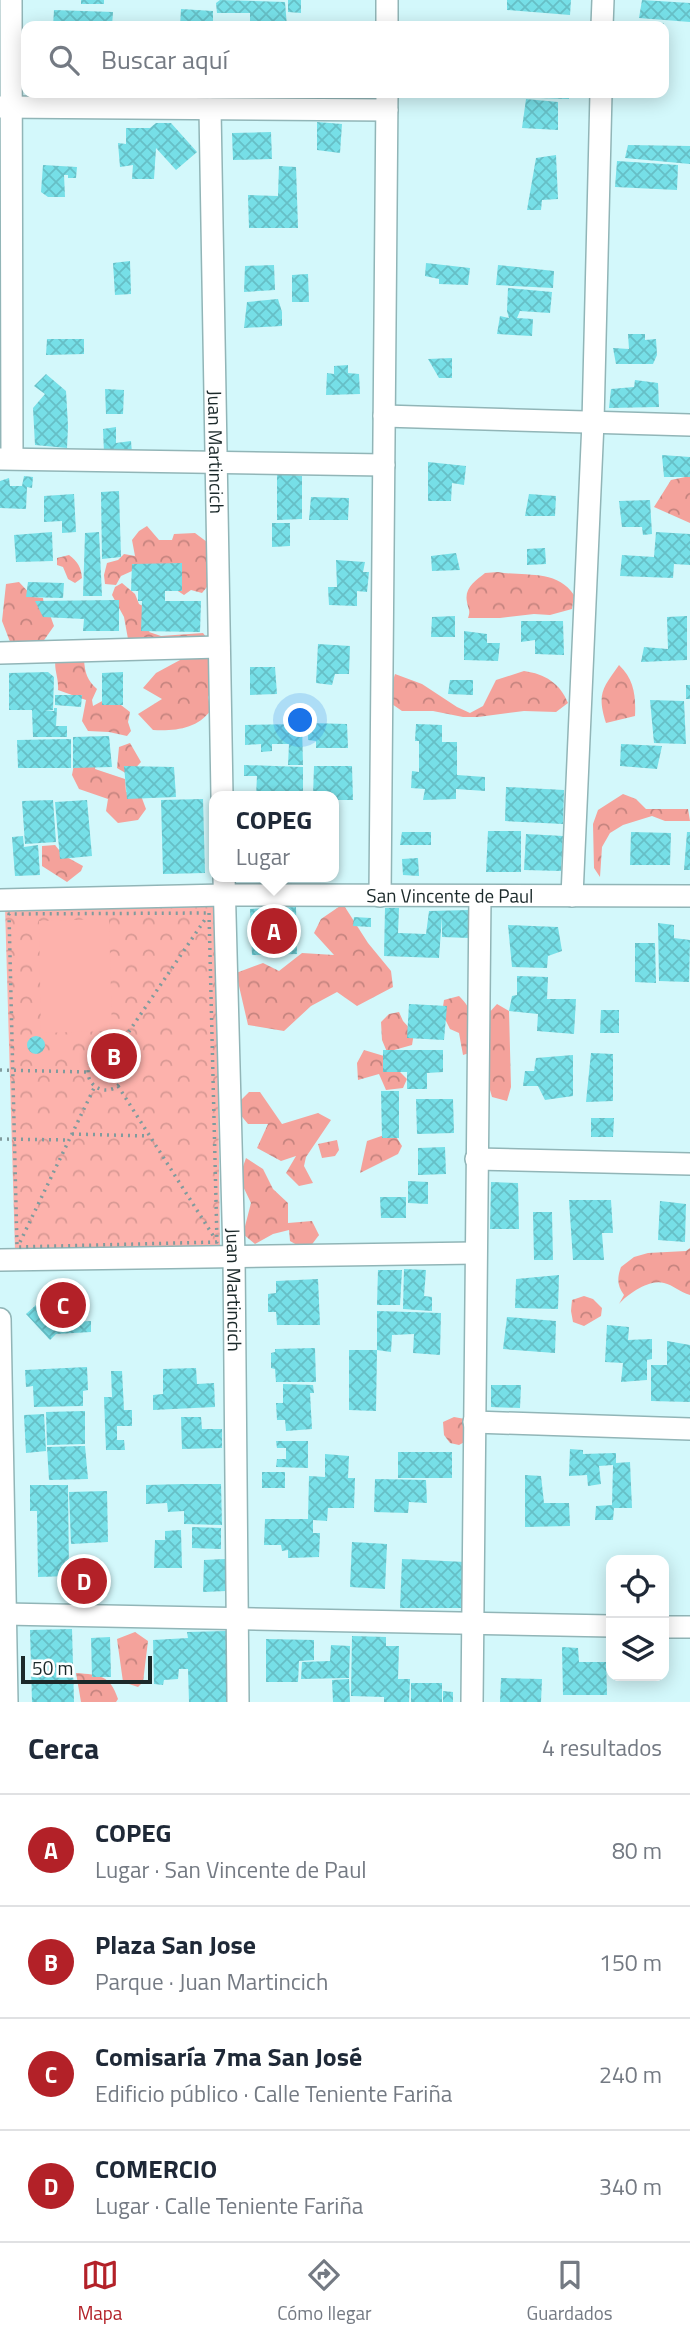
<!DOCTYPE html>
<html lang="es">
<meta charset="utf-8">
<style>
body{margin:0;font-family:"Titillium Web",sans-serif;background:#f2f2f3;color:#1f2937}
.controls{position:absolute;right:21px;bottom:21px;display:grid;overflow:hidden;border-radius:14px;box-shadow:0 4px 18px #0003}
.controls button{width:63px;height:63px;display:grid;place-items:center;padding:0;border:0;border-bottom:2px solid #e0e1e3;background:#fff;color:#1f2937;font:35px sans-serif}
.scale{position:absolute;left:21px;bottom:18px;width:131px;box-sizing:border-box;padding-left:7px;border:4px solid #1b292a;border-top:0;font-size:19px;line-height:24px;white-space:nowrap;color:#1b292a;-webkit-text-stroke:5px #fff;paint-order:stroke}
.you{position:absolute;left:301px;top:721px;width:24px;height:24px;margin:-18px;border:5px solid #fff;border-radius:50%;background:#1a73e8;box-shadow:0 0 0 10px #1a73e833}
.badge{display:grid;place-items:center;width:46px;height:46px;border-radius:50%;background:#b32128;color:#fff;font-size:23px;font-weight:700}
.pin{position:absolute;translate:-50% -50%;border:4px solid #fff;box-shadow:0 2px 7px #0006}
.popup{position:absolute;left:209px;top:791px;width:130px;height:91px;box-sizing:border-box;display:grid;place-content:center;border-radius:14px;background:#fff;filter:drop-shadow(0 2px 5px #0005);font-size:23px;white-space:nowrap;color:#747a83}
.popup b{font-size:26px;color:#1f2937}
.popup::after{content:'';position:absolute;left:50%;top:100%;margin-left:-14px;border:14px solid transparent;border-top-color:#fff}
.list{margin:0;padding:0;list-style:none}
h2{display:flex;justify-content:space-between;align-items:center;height:91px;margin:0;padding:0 28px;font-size:30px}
h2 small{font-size:23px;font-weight:400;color:#747a83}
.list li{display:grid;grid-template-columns:46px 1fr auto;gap:21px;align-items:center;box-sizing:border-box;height:112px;padding:0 28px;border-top:2px solid #e0e1e3}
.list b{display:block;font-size:26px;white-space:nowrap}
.list p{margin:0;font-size:23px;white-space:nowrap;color:#747a83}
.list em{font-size:23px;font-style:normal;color:#747a83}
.icon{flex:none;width:38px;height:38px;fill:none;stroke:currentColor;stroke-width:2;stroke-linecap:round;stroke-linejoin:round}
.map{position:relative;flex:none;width:690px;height:1702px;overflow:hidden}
.search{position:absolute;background:#fff;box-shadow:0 4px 18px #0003;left:21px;right:21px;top:21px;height:77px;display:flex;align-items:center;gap:18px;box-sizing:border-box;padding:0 24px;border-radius:14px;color:#747a83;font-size:26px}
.sheet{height:539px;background:#fff}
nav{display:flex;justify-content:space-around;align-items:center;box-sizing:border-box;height:98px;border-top:2px solid #e0e1e3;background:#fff;font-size:19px;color:#747a83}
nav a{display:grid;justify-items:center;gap:4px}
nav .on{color:#b32128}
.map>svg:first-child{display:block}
</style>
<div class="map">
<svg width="690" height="1702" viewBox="0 0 690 1702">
<defs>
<pattern id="forest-crowns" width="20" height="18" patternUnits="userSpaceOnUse" patternTransform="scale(1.75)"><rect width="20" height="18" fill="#f4a29b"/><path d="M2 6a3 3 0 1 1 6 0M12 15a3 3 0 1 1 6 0" fill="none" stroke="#c5847f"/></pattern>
<pattern id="park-crowns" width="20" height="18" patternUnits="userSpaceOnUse" patternTransform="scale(1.75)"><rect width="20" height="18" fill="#fdb2ac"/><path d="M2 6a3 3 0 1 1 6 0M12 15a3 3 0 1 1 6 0" fill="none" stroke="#d89994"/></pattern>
<pattern id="building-cross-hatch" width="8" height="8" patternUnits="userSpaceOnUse" patternTransform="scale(1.75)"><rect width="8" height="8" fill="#76dfe7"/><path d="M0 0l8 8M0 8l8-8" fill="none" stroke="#66bfc6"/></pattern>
</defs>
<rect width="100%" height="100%" fill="#d3f8fb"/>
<path fill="url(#forest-crowns)" d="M690,476V523L654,507L671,480Z
M147,526L159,540H172L174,534L195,533L211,545V582L202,593L191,590L184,595L141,567L121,576L116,585L105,584L104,575L107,563L118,560L124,554L135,556L132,540L139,531Z
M69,555C78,562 81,567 82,578L75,583L68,579L63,567L57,565V558Z
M498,572C524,577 557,569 574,595L572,609L550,615L534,614L500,618H468C471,610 468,609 467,602C464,588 475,581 485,573Z
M19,582L33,597L43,598L44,606L41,613L50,615L54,626L42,643L12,647L2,621L6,584Z
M122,583L135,594L139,604L153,611L152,628L149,632L161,636L203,633L210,642L128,639L124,617L112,595L115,587Z
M193,653L213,659L216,682L208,697L211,710C197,729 176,731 153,730L138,714L162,699L143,688L156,673Z
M56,656L84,660C85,673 87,680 97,689L92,700L93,706L106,699L117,702L130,712L128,722L131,731L127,736L109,732L88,731L82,721L86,700L58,690C59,677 53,669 56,656Z
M619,665C634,679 636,696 635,716L606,723C597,694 602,689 619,665Z
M524,671C545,674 560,683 568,703L556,712L524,711L478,717H463L433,711H402L392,704L390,690L395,674L422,684L457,707L470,713L483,706L496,680Z
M130,743L141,762L129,775L117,768L119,747Z
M76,754L97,758L95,769L125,779L126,792L140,793L146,809L138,820L118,823L106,811L108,799L79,789L72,775Z
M623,794L636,799L646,809H688L690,821H665L652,816L623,825L610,833L602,847L600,877L594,868L593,824L598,810Z
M55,845L63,855L83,866L81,871L67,882L42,866V846Z
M343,904L368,943L391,971L393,987L357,1006L337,992L311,1006L284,1031L248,1025L236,973L263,963L279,971L302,953L334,955L314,933L321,919Z
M459,996C474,1010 477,1030 482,1049L463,1055L459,1033L450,1029L442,1013L444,1000Z
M497,1004L509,1011L511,1087L507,1101L492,1097L488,1083L490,1054L486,1020L487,1015Z
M399,1012L403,1021L414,1033L412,1045L387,1052L382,1040L381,1022L389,1014Z
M364,1050L384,1056L407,1079L403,1088L386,1090L379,1074L358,1080L357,1063Z
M249,1092H260L282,1124L318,1113L331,1120L306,1157L304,1166L313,1183L299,1186L286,1173L296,1156L281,1161L257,1148L268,1124H248L234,1107Z
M393,1132L402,1146L398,1154L360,1173L367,1141Z
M337,1140L339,1150L335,1156L322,1158L318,1144Z
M246,1158L263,1169L273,1189L288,1203V1223L312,1221L319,1235L307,1251L290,1241L289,1230L273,1234L255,1244L243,1234L251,1203L239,1178Z
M690,1248V1295C680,1292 673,1285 664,1283C649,1279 628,1294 619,1304L624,1295C617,1286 617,1278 621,1267L634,1257L648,1253L686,1251Z
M584,1296L593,1299L602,1308L601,1316L584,1326L573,1322L571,1311L572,1300Z
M454,1417L465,1419L470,1439L459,1445L450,1443L444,1435L443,1422Z
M135,1632L148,1641L143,1682L138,1687L123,1682L117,1639Z
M76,1673C100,1675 110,1675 118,1699L116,1702H81Z"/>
<path fill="url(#park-crowns)" d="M216,906L220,1247L15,1250L5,907Z"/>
<path fill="#fdb2ac" d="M109,919L112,1031L41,1033L39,921Z"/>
<path fill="url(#building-cross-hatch)" d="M81,0H104V4H81Z
M220,0L285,2L287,26H250V13H217L216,3Z
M288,0H301V13L288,12Z
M507,0H571L570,15L507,10Z
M642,0L690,3V22L639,18Z
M181,9L213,11V26H180Z
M54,10L113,12L112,26H53Z
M635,22L664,23V26H635Z
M540,93H569V99L540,98Z
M526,99L558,102V130L522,128Z
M317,122L342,124L340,153L317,150Z
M156,123H171L197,152L176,170L156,148L154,179H132L133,165L120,167L118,143L126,144V128H150Z
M271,132L272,159L233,160L232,133Z
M628,145L690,146V164L625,158Z
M556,155L558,199L542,200L541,210H527L536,158Z
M617,161L678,165L677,190L615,187Z
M43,165L77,167L76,178H68V175H64L65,197H48L41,192Z
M279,166L296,167L298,228H249L248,195L278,196Z
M130,261L131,294L115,295L113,263Z
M426,263L470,268L468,285L439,284V279L425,276Z
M274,265L275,290L244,292L245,266Z
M498,265L554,271L553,288L496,285Z
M308,274L309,302H292V275Z
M508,288L552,292L550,313L520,311L517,318L533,319L532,336L497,334L500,316L509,318L507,311Z
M278,299L282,312V326L244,328L247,302Z
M628,334H645V340L656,339L657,355L653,364H616L613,348L629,349Z
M47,339H84V354L46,355Z
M452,358V378H439L428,359Z
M348,365V373L359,374L360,394L326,395L327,373L334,374V366Z
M46,374L66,391L68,426L67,448L35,445L33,408L45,394L34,386Z
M635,380L658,383L659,407L609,408L611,389L634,387Z
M105,389L124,390L123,414H106Z
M116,427V443L131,441L132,453H104L103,429Z
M662,455L690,457V477H664Z
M428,462L466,466L464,485L452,483L451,501H428Z
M277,473L302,476V519L277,520Z
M24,476L33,477L32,488L27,487L26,509L0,508V481L9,478L10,486H22Z
M119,491L121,557L102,559L101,492Z
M74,494L76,532L62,533V521L44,522V496Z
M529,494L556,496L555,516H525Z
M311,497L349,498L348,520H309Z
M650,500L652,534L643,535L642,527H622L619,501Z
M272,523H290V546L272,547Z
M52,532L53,561L16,562L14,535Z
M99,532L102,596H83L85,533Z
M656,532L690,534V565L674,564L673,578L620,576L622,555L654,557Z
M545,548L546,564L527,565V549Z
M456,553L460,570L432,571L431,556Z
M336,560L365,562L363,572H369L367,592L357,591V606L329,605L328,587H337Z
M182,563V591H165V601H201L200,632L141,631L142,601H138V591H131L132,564Z
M28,582L64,583L63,598L26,597Z
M119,600V631H83L84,619L43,617L35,601Z
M455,616V637H431L432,617Z
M687,616V660L641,662L644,647L668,649L667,617Z
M521,621H563L564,655L535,654V640L521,642Z
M464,631L487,634V643H500L498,661L464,660Z
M318,644L350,646L349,674H335L332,685L316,683Z
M250,667H275L277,694L250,695Z
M48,672L54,677L53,710L44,711H54V708H57L56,726H67V737H33L32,710H9V673Z
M123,672V705H102V673Z
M450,680H473V695L448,694Z
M686,685H690V699H686Z
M55,695H82L81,707L55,705Z
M650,700L684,701L686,744L654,743Z
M308,723L347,724L348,748H316V741L308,740Z
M302,724L303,765H288L289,744H272V751L261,752V744L245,745V725Z
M416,724L442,725V742H457V775L485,777V791L456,789V799L423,800L425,789L411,788L412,771L419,772V741H415Z
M109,736L112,767L73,768V737Z
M71,739V768H18L17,740Z
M621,744L662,746L657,769L620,766Z
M244,765L303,767V796H256L257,776H244Z
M124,766L174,767L176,797L127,799Z
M314,766H352L353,800H334V796H313Z
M506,787L564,790L563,824L505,821Z
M203,799L205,873L163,874L161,800Z
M53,800L56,842L25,844L22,801Z
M87,800L92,856L60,859L55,802Z
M488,831H521V872H486Z
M402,832H431V845H400Z
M631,832L671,833L670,865H630Z
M687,832H690V870H684Z
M526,834L563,836L561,871L524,870Z
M23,836L24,847L38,845L40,875L15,876L12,837Z
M418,858L419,876L403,875L402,859Z
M296,907L297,954L252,955L250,909Z
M385,908H399L398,933L426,934L429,911L470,910L469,938L442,937V916L439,958L384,956Z
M354,917L371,918V927L353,926Z
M658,923L674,925V938L690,940L689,982L659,981Z
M508,925L558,927L562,951L548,956L547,968L512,967Z
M635,943H655L656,983L635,982Z
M517,976L548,977L547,999H576L574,1034L537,1031L538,1014L509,1011L512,996L517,995Z
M409,1004L447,1006L444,1040L407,1038Z
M601,1010H619V1033H600Z
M27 1045a9 9 0 1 1 18 0a9 9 0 1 1-18 0Z
M383,1050H443V1072L427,1073V1089H407V1072H383Z
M591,1053L613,1054V1101L586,1102Z
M573,1055V1096L545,1100L538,1086H523L525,1071H534L536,1058Z
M381,1091H399V1138H382Z
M416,1099H453L454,1133L417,1134Z
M591,1118H614L613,1137H591Z
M445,1147L446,1174L418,1175V1148Z
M408,1181L428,1182V1204L408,1203Z
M491,1182L518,1183L519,1229H490Z
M380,1197H406V1218H381Z
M569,1200H611L613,1233H602L604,1260H573Z
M660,1201L686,1204L685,1242L658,1240Z
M533,1212H552L553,1260H534Z
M404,1269L426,1270L424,1296L432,1297V1311L403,1309Z
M378,1270H402L400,1305H377Z
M559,1275L558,1309L515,1308L516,1279Z
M318,1279L320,1325H277L276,1312H268V1294L276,1293V1281Z
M56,1287L79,1314L69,1322L91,1321V1332L56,1334L50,1340L26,1314Z
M377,1311L441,1313L440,1355L413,1353L414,1334L392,1335L391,1352L377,1350Z
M507,1317L556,1321L555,1353L503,1349Z
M607,1325L629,1327L628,1340L652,1339V1359L647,1360V1380L621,1382L623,1363L605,1362Z
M667,1341L690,1345V1402L651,1401V1365H667Z
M315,1348L316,1382H276L275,1369L271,1368V1353L275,1352V1349Z
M349,1350H377L376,1411L349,1410Z
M87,1367L88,1390L83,1391V1406L34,1407L33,1386L26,1387L25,1370Z
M196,1368L197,1384L214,1383L215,1407L153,1410V1395L163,1394V1369Z
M111,1371H122L124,1410H132V1426H117V1440H124L125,1450H106L104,1397H112Z
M283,1384L313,1385L314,1393H310L312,1429L286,1431L285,1420H277L276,1403H283Z
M491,1385H521L520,1408L491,1407Z
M85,1411V1444L47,1445L46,1412Z
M44,1414L46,1451L26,1453L24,1415Z
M181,1417H201L202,1429H222V1448L182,1449Z
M276,1441H308V1468L276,1467L277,1459H286V1448H277Z
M85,1446L88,1479L49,1480L47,1447Z
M570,1449L583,1450V1454L616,1453V1463L630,1462L632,1508H614L613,1520H595L596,1506L612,1505L613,1465L599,1466L601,1484L588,1486L587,1475L569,1476Z
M398,1452H452V1478H398Z
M325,1454L349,1456L348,1478H355L354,1508H328L327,1521L313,1520V1533H320L319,1557L288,1558V1550L282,1551L281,1545H264L265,1519H308L309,1476L325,1477Z
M262,1472H285V1488H262Z
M525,1475L541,1476L544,1503H569L570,1526L525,1527Z
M375,1479L426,1480L427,1503L409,1502L408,1513L374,1512Z
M184,1484H221L222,1525L184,1524V1511L168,1512L167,1503L146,1504V1485Z
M30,1485H68L69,1576L38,1577L37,1511H30Z
M107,1491L108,1542L71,1544L69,1492Z
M192,1527L221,1528V1549L192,1548Z
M181,1530L182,1568H154L155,1540H165V1531Z
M352,1542L387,1544L385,1589L350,1587Z
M225,1559L226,1591L203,1592L204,1560Z
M402,1559L466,1562L464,1608H400Z
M96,1566L97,1594L71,1595V1567Z
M72,1629L74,1702H32L30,1630Z
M226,1631L228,1702H189L188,1669H179L178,1679L164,1680L163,1685L154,1684L153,1640L188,1638L187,1632Z
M352,1636L386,1637V1646H399L398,1679H410L409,1702H384V1697L351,1696Z
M110,1637L111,1677H92L91,1638Z
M266,1639L314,1640V1660L299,1661L298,1682H266Z
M331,1645L350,1646L349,1678L301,1679L302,1662L330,1661Z
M562,1647L578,1648L579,1662H606L607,1695H563Z
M501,1678L542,1679L541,1702H500Z
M349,1679L350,1702H333L332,1680Z
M411,1683H442V1702H411Z
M443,1691L453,1692V1702H443Z"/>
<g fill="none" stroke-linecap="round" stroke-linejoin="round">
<defs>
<g id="street">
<path d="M11,0L12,458"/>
<path d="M387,26V0"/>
<path d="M602,26L603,0"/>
<path d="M0,107L387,110"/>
<path id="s1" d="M210,109L222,796"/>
<path d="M384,416L690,425"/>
<path d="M0,459L384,465"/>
<path d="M0,653L219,647"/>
<path id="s2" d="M224,877L234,1256L238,1702"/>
<path d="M380,896L387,93"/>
<path d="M572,896L593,422L601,93"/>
<path id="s3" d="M0,900L224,895L690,896"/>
<path d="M476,1159L690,1164"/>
<path d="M0,1260L475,1253"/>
<path d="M0,1319L7,1702"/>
<path d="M474,1422L690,1429"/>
<path d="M5,1614L611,1626"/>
<path d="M664,1627H690"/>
<path d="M472,1702L480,896"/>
</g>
</defs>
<use href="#street" stroke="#91b5b7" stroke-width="24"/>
<path stroke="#809b9d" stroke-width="3.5" stroke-dasharray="2 5" stroke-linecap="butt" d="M209,913L217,1242L17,1247L9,914Z
M88 1072a18 18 0 1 1 36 0a18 18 0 1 1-36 0Z
M113,1055L206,918
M0,1070L88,1072
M118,1086L214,1237
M72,1134L149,1136
M0,1139L69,1140
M20,1242L95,1086"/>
<use href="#street" stroke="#fff" stroke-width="21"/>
</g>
<g text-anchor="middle" stroke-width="5" stroke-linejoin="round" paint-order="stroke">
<g font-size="19" fill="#1b292a" stroke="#fff">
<text dy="7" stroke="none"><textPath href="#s1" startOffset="343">Juan Martincich</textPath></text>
<text dy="7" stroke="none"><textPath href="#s3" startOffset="450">San Vincente de Paul</textPath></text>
<text dy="7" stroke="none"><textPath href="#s2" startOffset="413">Juan Martincich</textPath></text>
</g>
</g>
</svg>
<div class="controls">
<button><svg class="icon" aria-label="locate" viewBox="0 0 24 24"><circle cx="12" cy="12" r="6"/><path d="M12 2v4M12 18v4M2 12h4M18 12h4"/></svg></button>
<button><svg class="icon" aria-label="layers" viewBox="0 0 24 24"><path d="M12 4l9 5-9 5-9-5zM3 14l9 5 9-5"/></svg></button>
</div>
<div class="scale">50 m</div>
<div class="you"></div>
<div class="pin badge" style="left:274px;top:931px">A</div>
<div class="popup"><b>COPEG</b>Lugar</div>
<div class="pin badge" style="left:114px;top:1056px">B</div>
<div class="pin badge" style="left:63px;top:1305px">C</div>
<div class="pin badge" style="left:84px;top:1581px">D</div>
<div class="search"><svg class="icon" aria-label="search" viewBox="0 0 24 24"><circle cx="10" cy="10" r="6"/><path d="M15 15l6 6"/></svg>Buscar aquí</div>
</div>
<section class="sheet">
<h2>Cerca<small>4 resultados</small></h2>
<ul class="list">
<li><span class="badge">A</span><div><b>COPEG</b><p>Lugar · San Vincente de Paul</p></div><em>80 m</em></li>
<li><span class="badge">B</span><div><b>Plaza San Jose</b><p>Parque · Juan Martincich</p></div><em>150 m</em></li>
<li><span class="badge">C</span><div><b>Comisaría 7ma San José</b><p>Edificio público · Calle Teniente Fariña</p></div><em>240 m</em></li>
<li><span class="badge">D</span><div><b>COMERCIO</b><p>Lugar · Calle Teniente Fariña</p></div><em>340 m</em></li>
</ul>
</section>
<nav>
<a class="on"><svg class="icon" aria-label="map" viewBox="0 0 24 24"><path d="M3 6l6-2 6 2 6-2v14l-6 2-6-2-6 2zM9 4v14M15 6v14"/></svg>Mapa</a>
<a><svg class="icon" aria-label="directions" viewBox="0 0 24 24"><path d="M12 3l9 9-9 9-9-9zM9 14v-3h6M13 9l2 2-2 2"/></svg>Cómo llegar</a>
<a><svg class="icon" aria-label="saved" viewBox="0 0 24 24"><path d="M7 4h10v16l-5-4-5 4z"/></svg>Guardados</a>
</nav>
